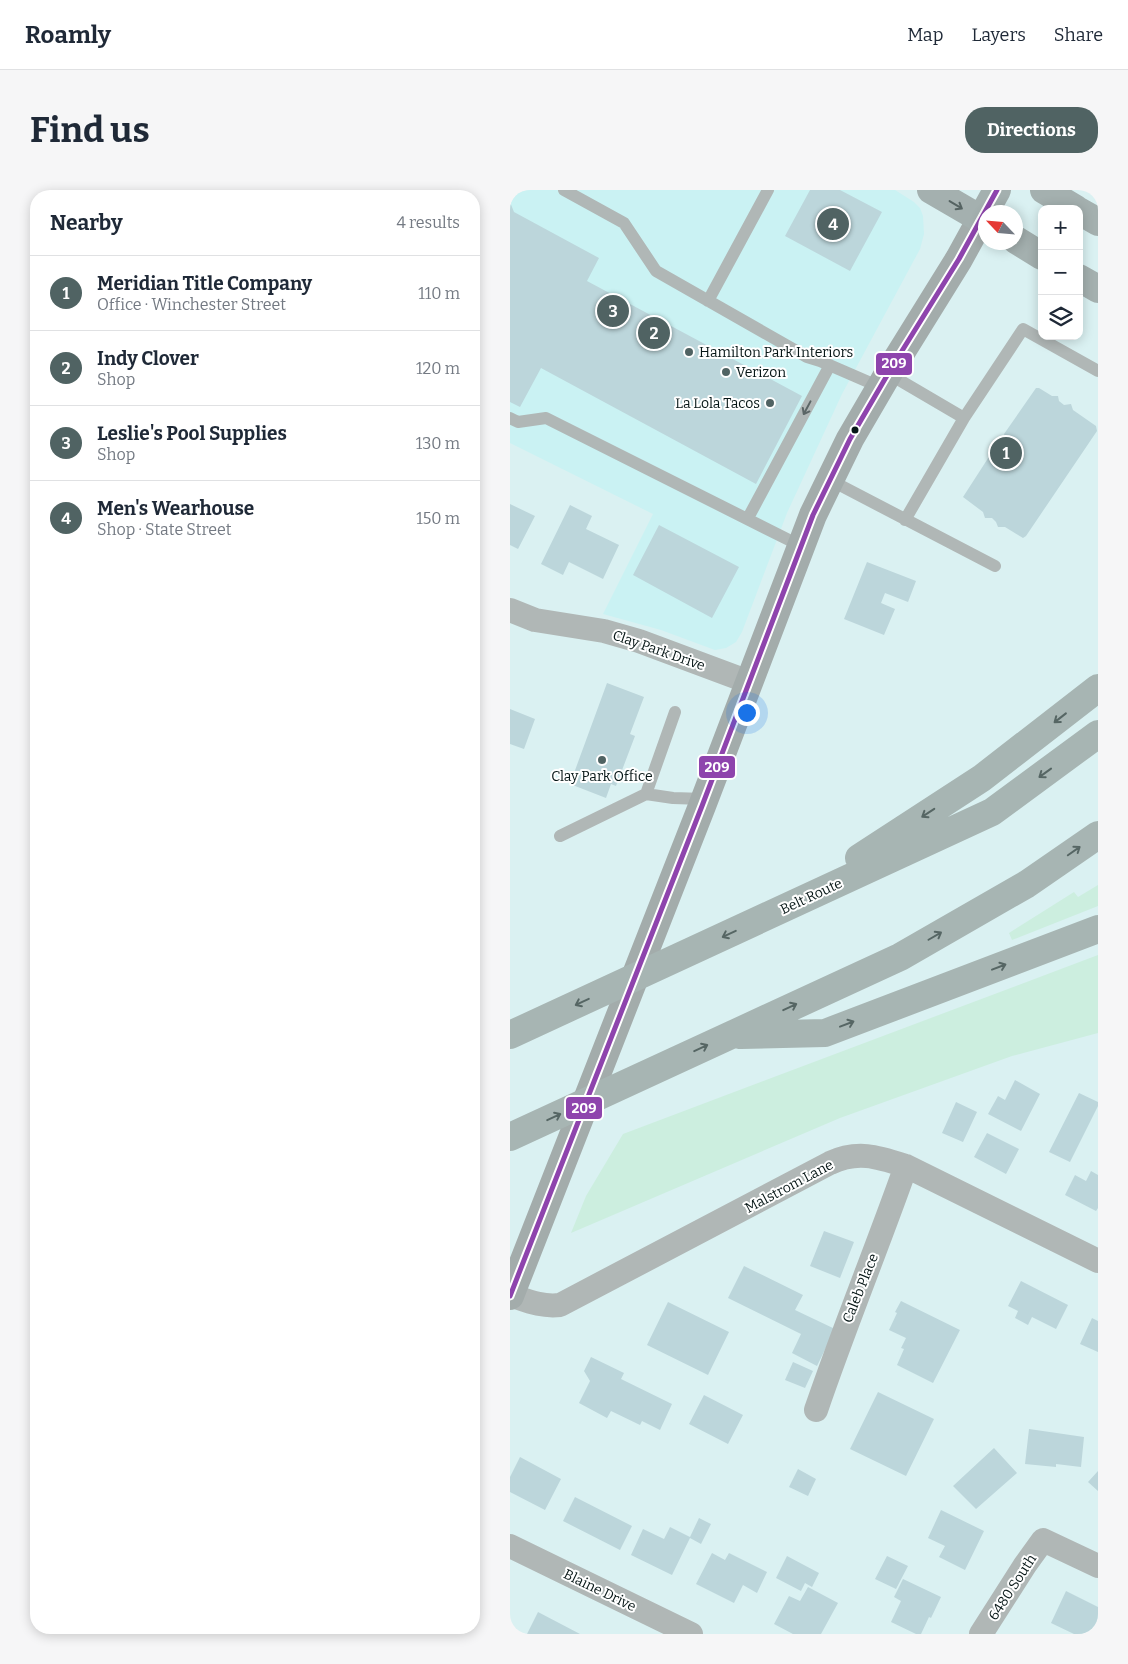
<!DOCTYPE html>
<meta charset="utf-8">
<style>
body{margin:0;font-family:Bitter,serif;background:#f6f6f7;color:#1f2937}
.controls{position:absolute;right:15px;top:15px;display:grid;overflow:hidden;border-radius:10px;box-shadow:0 2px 12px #0003}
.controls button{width:45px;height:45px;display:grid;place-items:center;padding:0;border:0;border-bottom:1px solid #e0e1e3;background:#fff;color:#1f2937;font:25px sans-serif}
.compass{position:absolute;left:468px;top:15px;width:45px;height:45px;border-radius:50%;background:#fff;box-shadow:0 2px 12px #0003;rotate:296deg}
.you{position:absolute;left:236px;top:522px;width:18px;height:18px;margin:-12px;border:4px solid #fff;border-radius:50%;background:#1a73e8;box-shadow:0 0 0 8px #1a73e833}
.badge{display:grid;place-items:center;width:32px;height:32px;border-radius:50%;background:#506363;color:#fff;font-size:16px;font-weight:700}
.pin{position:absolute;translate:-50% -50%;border:2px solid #fff;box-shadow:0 1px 5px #0006}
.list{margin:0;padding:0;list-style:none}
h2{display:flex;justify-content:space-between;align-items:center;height:65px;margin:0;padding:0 20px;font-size:21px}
h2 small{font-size:16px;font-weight:400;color:#747a83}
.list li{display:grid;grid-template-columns:32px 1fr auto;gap:15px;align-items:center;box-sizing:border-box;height:75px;padding:0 20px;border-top:1px solid #e0e1e3}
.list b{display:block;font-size:19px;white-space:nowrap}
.list p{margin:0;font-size:16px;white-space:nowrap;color:#747a83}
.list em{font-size:16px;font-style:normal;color:#747a83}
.icon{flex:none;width:28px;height:28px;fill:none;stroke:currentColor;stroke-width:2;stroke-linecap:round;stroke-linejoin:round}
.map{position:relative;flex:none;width:588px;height:1444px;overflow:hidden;border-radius:20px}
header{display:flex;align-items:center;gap:30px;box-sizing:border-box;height:70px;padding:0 25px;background:#fff;border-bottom:1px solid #e0e1e3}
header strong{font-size:24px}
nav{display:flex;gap:28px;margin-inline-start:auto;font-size:18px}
.intro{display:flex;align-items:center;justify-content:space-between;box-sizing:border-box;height:120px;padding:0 30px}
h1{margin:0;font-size:35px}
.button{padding:12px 22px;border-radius:20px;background:#506363;color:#fff;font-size:18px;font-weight:700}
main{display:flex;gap:30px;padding:0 30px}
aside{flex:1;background:#fff;border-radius:20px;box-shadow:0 2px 12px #0003}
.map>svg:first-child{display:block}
</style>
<header>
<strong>Roamly</strong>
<nav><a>Map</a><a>Layers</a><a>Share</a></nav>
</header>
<div class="intro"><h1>Find us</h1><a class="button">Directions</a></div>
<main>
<aside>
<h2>Nearby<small>4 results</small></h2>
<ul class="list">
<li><span class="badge">1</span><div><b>Meridian Title Company</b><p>Office · Winchester Street</p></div><em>110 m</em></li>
<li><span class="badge">2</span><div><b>Indy Clover</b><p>Shop</p></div><em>120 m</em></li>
<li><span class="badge">3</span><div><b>Leslie's Pool Supplies</b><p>Shop</p></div><em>130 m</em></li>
<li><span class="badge">4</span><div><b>Men's Wearhouse</b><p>Shop · State Street</p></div><em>150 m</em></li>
</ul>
</aside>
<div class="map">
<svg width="588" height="1444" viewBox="0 0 588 1444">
<rect width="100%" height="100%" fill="#daf1f2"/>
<path fill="#caf2f3" d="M0,0H385L404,12L410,18L413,26L414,44L410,59L332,204L277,323L232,442L226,452L216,458L205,460L151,440L93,424L143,324L0,253Z"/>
<path fill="#cceedf" d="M588,695V716L502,750L499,743L564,702L568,707Z
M588,765V843L502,866L330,928L61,1043L76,1006L113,944Z"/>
<path fill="#bcd6db" d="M300,0H330L372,22L340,81L275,46Z
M0,12L4,22L89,68L77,91L292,206L246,294L31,178L10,217L0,212Z
M526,198H529L542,206H548L549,211L554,215L561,214L563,220L586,236L587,241L516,346L513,348L495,337H488L486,332L482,328H475L473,322L453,307L484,259L487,258L490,259L496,249L494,244Z
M0,314L25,326L8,359L0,355Z
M60,315L82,326L76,339L109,355L93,389L59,372L53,385L31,374Z
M149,335L229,377L202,428L123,385Z
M357,372L406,391L398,412L375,403L371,413L385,419L374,445L334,429Z
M97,493L134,507L120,544L125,546L106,596L101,594L96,608L60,594Z
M0,519L25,529L14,559L0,554Z
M505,890L530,904L511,941L478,924L488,906L495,910Z
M569,903L588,912V916L560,972L539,962Z
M446,912L467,922L453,952L432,943Z
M477,943L509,959L496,984L464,967Z
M581,981L588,985V1018L586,1021L555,1005L565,985L576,991Z
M314,1041L344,1052L330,1088L300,1076Z
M234,1076L293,1105L285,1120L325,1139L307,1176L282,1163L291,1144L218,1108Z
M511,1091L558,1115L546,1139L522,1127L518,1135L505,1128L508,1121L498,1116Z
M391,1111L450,1140L423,1193L387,1175L394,1159L391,1158L396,1148L379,1140L387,1123L385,1122Z
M158,1112L219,1142L198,1185L137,1155Z
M582,1128L588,1131V1162L570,1154Z
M81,1167L114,1183L111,1189L162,1214L150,1240L132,1231L130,1235L101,1221L97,1228L69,1213L80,1191L74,1181Z
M283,1172L303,1181L295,1198L275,1190Z
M368,1202L424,1229L396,1286L340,1259Z
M194,1205L233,1225L218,1254L179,1234Z
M519,1239L574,1247L571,1277L546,1274V1277L515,1274Z
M484,1258L507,1283L466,1319L443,1296Z
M10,1267L51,1289L35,1320L0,1302V1287Z
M288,1279L306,1289L298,1306L279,1297Z
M588,1281V1301L578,1292Z
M65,1307L122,1336L110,1360L53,1331Z
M431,1320L474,1341L455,1380L429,1367L435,1356L418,1348Z
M189,1328L201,1334L191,1354L180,1348L162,1385L121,1365L133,1339L154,1349L160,1337L180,1347Z
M202,1363L215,1370L219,1363L257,1382L247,1403L233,1395L224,1413L186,1394Z
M277,1366L309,1383L302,1397L295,1393L291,1401L266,1388Z
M377,1366L398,1376L386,1399L365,1389Z
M393,1389L431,1407L421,1428L419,1427L411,1444H406L381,1432L391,1411L384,1407Z
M298,1397L328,1413L311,1444H283L264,1434L279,1406L290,1411Z
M556,1401L588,1417V1438L585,1444H564L541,1433Z
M28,1422L70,1444H17Z"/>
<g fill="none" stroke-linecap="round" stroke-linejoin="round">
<path stroke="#b0b7b6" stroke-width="12" d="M54,0L114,33L146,81L297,167L310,171L370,197
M198,111L258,0
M379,184L454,228L395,330
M0,228L8,232L36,228L291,356
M454,228L513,139L588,181
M320,290L485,376
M238,328L320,175
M136,604L165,522
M50,646L136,604L163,608L194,609"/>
<path stroke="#b0b7b6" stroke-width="24" d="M0,420L25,430L94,441L129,451L239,492
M0,1105C18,1111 31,1117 50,1115L320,973C348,960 368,967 396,976L588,1071
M306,1220C334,1138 367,1058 396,976
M0,1356L181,1444
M471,1444L515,1375L533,1350L588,1376"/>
<path stroke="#a3acab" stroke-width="28" d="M0,1106L192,616L303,325L340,249L382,177L449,69L471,29"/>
<path stroke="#a4b0af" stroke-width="28" d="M421,0L476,32
M534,0L566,19
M569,21L588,32
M471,29L487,0
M506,50L532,66
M569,88L588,99"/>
<path stroke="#a7b5b3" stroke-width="28" d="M349,668L472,588L588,498
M0,845L482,622L588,544
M231,845L315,843L588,739
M0,947L390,767L517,694L588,645"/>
<defs>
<path id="bus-1" d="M0,1106L192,616L303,325L340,249L382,177L449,69L487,0"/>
</defs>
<use href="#bus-1" stroke="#fff" stroke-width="9"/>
<use href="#bus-1" stroke="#8e44ad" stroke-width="5"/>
</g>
<defs><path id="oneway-shaft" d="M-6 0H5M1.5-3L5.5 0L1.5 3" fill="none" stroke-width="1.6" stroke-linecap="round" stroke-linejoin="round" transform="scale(1.25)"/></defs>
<use stroke="#556362" href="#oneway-shaft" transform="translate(446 15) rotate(31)"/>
<use stroke="#5b6666" href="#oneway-shaft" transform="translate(297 218) rotate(118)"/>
<g stroke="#566664">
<use href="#oneway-shaft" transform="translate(550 528) rotate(142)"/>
<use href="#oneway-shaft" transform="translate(535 583) rotate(144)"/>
<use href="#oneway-shaft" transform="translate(418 623) rotate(147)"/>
<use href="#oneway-shaft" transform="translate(564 661) rotate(-35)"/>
<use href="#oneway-shaft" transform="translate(219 744) rotate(155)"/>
<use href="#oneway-shaft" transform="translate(425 746) rotate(-30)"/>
<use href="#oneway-shaft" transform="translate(489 777) rotate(-21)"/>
<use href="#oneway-shaft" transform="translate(72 812) rotate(155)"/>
<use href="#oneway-shaft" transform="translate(280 817) rotate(-25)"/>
<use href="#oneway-shaft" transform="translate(337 834) rotate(-21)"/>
<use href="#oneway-shaft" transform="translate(191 858) rotate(-25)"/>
<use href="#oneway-shaft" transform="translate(44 927) rotate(-25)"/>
</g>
<g fill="#506363" stroke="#fff" stroke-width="2">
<circle cx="179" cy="162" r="5"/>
<circle cx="216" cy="182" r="5"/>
<circle cx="260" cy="213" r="5"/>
<circle cx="92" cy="570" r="5"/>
</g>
<circle fill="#061616" stroke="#fff" stroke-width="2" cx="345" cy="240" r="4.5"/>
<g text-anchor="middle" stroke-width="4" stroke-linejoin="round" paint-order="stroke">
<g font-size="14" fill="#061616" stroke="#fff" text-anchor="start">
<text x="189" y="167">Hamilton Park Interiors</text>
<text x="226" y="187">Verizon</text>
<text x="250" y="218" text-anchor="end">La Lola Tacos</text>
<text x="92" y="591" text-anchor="middle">Clay Park Office</text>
</g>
<g font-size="14" fill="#061616" stroke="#fff">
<text transform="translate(149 460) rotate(19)" y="5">Clay Park Drive</text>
<text transform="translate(301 706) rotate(-25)" y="5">Belt Route</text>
<text transform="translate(279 996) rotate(-28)" y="5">Malstrom Lane</text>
<text transform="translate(350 1098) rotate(-68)" y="5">Caleb Place</text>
<text transform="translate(502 1397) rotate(-57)" y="5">6480 South</text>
<text transform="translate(90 1400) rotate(26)" y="5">Blaine Drive</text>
</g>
</g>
<g stroke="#fff" stroke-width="2">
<rect x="365" y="162" width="38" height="24" rx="5" fill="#8e44ad"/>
<rect x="188" y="565" width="38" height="24" rx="5" fill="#8e44ad"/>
<rect x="55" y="906" width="38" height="24" rx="5" fill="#8e44ad"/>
</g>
<g font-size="14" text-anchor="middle" font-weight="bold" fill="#fff">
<text x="384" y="178">209</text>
<text x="207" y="582">209</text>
<text x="74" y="923">209</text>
</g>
</svg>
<div class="controls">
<button>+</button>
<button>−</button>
<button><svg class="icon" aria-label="layers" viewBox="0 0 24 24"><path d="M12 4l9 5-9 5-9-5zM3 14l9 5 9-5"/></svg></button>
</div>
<svg class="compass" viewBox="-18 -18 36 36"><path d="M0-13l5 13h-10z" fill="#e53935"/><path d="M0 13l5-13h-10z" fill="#747a83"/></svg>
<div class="you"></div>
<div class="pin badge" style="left:496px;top:263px">1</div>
<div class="pin badge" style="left:144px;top:143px">2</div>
<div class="pin badge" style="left:103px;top:121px">3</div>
<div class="pin badge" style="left:323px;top:34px">4</div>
</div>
</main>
